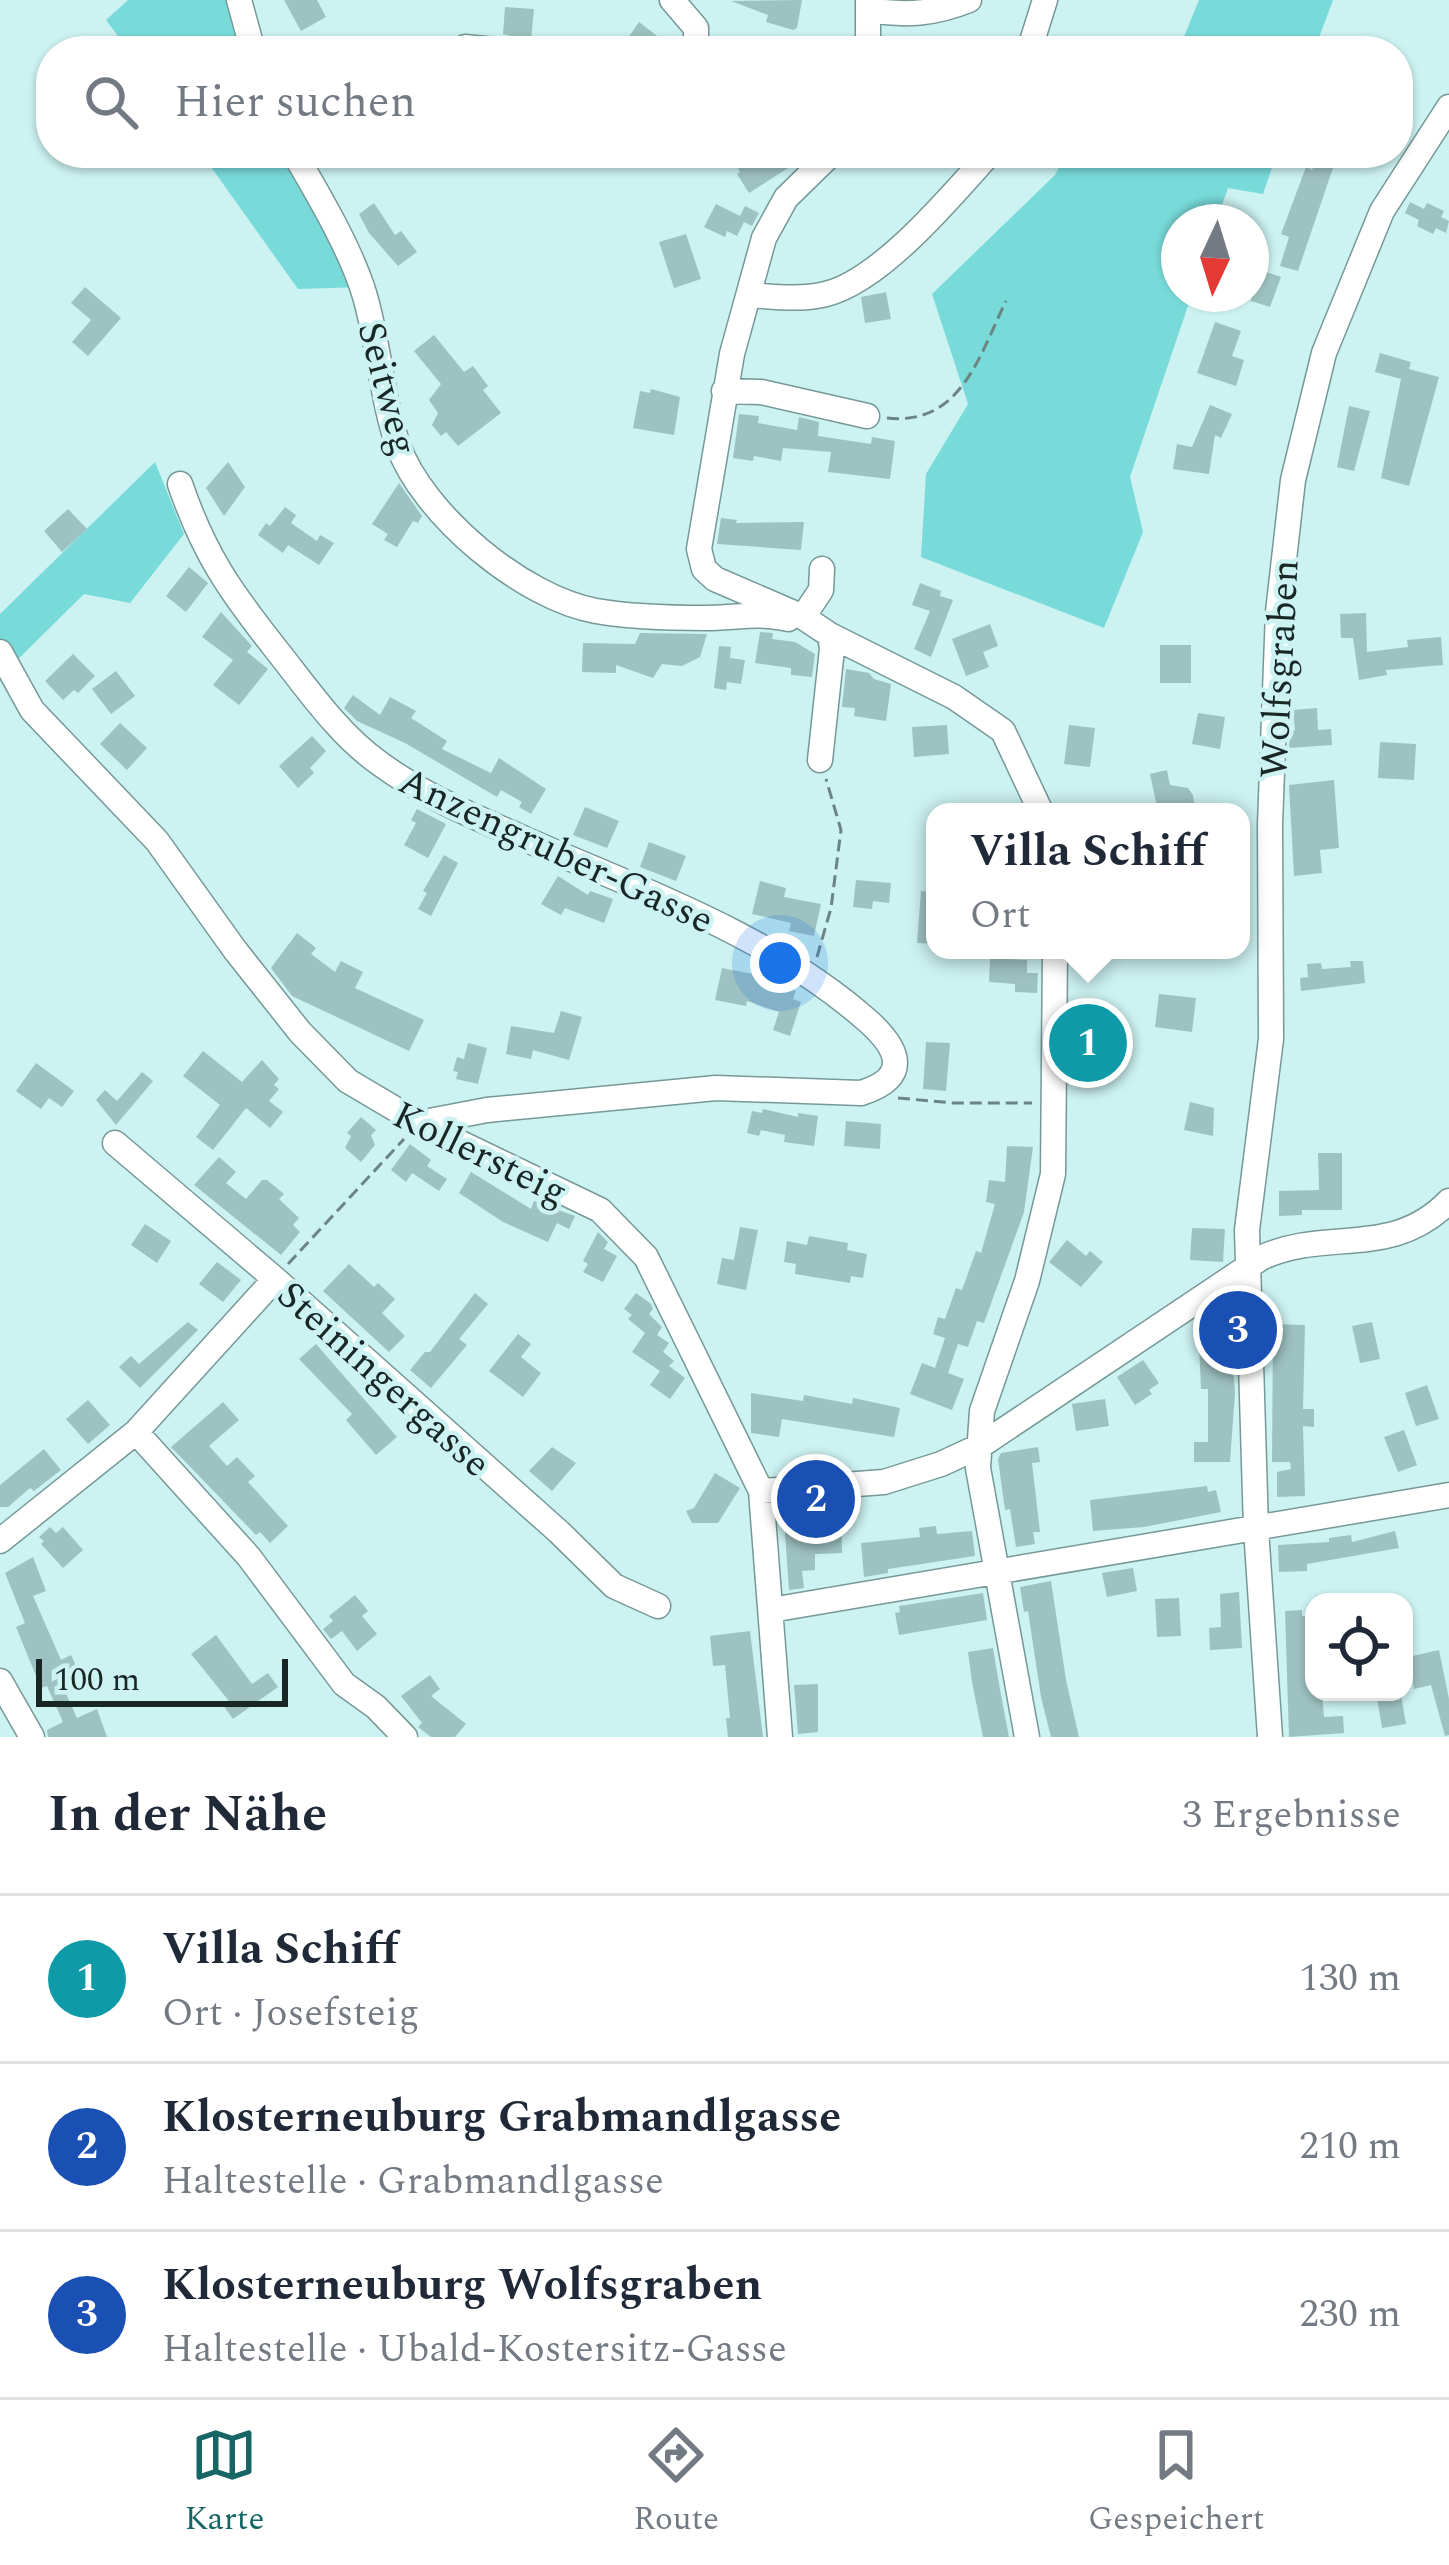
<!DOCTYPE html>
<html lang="de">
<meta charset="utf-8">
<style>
body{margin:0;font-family:Spectral,serif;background:#f6f6f7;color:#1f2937}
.controls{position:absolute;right:36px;bottom:36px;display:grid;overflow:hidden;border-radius:24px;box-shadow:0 3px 9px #0004}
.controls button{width:108px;height:108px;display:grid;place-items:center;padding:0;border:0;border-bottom:3px solid #e0e1e3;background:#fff;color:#1f2937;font:60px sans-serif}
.compass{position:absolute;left:1161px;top:204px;width:108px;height:108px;border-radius:50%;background:#fff;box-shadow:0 3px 9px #0004;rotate:184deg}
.scale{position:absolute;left:36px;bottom:30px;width:252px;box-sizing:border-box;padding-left:12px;border:6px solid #182626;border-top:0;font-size:33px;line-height:42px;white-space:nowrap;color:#182626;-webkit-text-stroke:9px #ccf2f1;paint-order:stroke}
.you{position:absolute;left:780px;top:963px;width:42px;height:42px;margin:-30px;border:9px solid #fff;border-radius:50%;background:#1a73e8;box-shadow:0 0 0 18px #1a73e833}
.badge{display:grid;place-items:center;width:78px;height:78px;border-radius:50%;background:#176666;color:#fff;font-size:39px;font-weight:700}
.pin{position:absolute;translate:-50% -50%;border:6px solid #fff;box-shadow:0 3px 12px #0006}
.popup{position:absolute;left:926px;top:803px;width:324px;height:156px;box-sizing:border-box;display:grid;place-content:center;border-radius:24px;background:#fff;filter:drop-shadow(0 3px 9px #0005);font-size:39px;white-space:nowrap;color:#747a83}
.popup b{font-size:45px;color:#1f2937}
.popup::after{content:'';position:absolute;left:50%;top:100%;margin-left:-24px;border:24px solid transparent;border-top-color:#fff}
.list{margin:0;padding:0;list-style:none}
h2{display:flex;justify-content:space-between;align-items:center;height:156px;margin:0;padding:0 48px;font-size:51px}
h2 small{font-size:39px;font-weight:400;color:#747a83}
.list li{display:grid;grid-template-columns:78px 1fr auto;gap:36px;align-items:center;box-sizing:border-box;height:168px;padding:0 48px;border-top:3px solid #e0e1e3}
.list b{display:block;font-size:45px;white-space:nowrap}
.list p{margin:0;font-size:39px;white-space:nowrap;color:#747a83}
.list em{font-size:39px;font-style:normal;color:#747a83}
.icon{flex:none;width:66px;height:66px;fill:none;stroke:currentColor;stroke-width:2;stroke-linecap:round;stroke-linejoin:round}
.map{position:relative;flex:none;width:1449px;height:1737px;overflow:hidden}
.search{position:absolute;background:#fff;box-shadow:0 3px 9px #0004;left:36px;right:36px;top:36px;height:132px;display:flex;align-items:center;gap:30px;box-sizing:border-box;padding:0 42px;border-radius:48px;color:#747a83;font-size:45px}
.sheet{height:660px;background:#fff}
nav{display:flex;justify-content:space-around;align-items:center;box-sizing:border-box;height:168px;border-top:3px solid #e0e1e3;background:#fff;font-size:33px;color:#747a83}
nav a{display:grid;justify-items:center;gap:6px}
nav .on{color:#176666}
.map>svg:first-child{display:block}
</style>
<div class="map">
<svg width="1449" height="1737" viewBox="0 0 1449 1737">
<rect width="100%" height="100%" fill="#ccf2f1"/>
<path fill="#78dbda" d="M128,0H239L256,51H129L106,20Z
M1199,0H1333L1314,51H1178Z
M201,153H295L363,287L298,289Z
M1067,153H1277L1263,194L1228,188L1216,222H1179V294H1192L1130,477L1143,532L1104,628L921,557L926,474L968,404L932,294L1055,175Z
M155,462L184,534L130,603L84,594L0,677V614Z"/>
<path fill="#9ec2c1" d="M284,0H317L326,17L301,31Z
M802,0L797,28L793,30L766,22L768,15L731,1Z
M505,7L534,9L531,41L503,34Z
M639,22L665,42L658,51H619Z
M756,153H763L767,160L778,153L788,168L749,193L737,174L740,172L737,166Z
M1319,153H1338L1298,271L1280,266L1289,237L1281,234L1306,167L1312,170Z
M1410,202L1424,209L1427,203L1444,211L1441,217L1449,221L1446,233L1436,228L1433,234L1417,226L1419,220L1405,213Z
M374,203L395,235L401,231L417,252L398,266L369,233L359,214Z
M716,204L740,216L745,206L759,213L752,226L744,222L737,236L727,231L725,237L704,227Z
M686,234L701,279L674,288L659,242Z
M1254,268L1281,277L1270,307L1251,301Z
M85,287L121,318L88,356L72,342L91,320L71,303Z
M886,292L891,319L865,323L861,297Z
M1215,322L1241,331L1232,356L1244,360L1236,386L1197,373Z
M434,335L464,372L473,366L488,386L483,390L501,413L458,446L446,432L441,436L432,425L438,413L429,400L441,384L414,351Z
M1380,353L1411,362L1409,369L1439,377L1409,486L1381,478L1401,379L1375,372Z
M651,389L680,397L674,435L633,428L640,391L650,393Z
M1210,405L1232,414L1221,438L1215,435L1209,474L1173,469L1177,444L1192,447Z
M1349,406L1370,411L1354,471L1337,467Z
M739,414L759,416L758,423L797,430L799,417L819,422L818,436L871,444L872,437L895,441L890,479L828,472L831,452L783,448L781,461L754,456L753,461L733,458Z
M228,462L245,487L224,516L206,488Z
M399,483L422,516L418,523L413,521L397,547L384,540L388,534L372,524Z
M285,507L296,515L291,523L317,541L320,535L334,543L319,565L288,545L283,553L258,535L266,523L270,526Z
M68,509L87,529L62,552L44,531Z
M721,518L737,520L736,523L804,522L801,550L717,544Z
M189,567L208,583L186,612L166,596Z
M920,583L941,591L940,596L953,600L931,657L914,649L930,611L912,605Z
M221,612L252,646L247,652L268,669L239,705L213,685L233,660L202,637Z
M1366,613L1367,652L1408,647L1407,640L1441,637L1443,665L1386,670L1387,675L1359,680L1353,638H1341L1340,614Z
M990,624L998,646L983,652L989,667L966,676L952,639Z
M760,632L773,633L772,639L795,642L815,654L812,677L791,675V668L755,663Z
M640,633L707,634L700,657L682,666L662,664L653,678L616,665V673L582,672L583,643L635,644Z
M1160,645H1191V683H1160Z
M719,646L731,647L730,658L745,660L741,684L727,682L726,690L714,688Z
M73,654L95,676L78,693L74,690L63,700L45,681Z
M846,669L869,673L874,679L891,684L886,721L854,716L855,708L842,707Z
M116,671L135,696L111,714L92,689Z
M353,695L380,715L390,697L416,711L411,718L447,741L442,749L491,773L499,758L546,789L531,814L519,807L522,802L501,790L497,797L405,743L357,721L344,708Z
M1317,708L1318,730L1331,729L1332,745L1289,748L1290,731L1295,730L1293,710Z
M1198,713L1225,717L1220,749L1192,744Z
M120,723L147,748L127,770L100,744Z
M947,725L949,754L914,757L912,727Z
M1069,725L1095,728L1090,767L1064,764Z
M312,736L326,751L310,768L314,773L298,788L279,766Z
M1380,742L1416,744L1414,780L1378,778Z
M1167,770L1170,785L1188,788L1193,795L1194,803L1190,812H1167L1157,807L1150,774Z
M1334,780L1339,848L1320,850L1322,873L1294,876L1289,785Z
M585,807L619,821L607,848L573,835Z
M417,809L446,824L428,858L404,845L416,823L411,820Z
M649,842L686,856L676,881L640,867Z
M444,855L458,863L431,916L418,909L427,893L423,891Z
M558,876L588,895L590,891L613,899L604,923L565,908L561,915L541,904Z
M856,880L891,883L889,903L873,901L872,909L853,907Z
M760,881L786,888L784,897L821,904L814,936L789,931L791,923L752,914Z
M921,891L935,892V944L917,943Z
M297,933L316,948L311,954L335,972L341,961L363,972L355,988L424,1020L409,1051L292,996L271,968Z
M990,958L1027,960V973H1038L1037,993L1015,992V984L989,982Z
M1350,961H1363L1365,983L1301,991L1300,978L1308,977L1307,964L1321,963L1322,969L1351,967Z
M722,968L763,976L796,991L793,999L801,1002L790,1036L773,1030L779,1012L747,1001L746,1006L715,1000Z
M1159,994L1196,998L1192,1032L1155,1027Z
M561,1011L582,1017L569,1060L533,1050L531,1059L506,1054L511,1026L554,1033Z
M926,1042L950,1043L946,1091L923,1089Z
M468,1043L487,1048L478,1084L456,1079L458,1072L453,1071L457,1057L464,1059Z
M203,1051L242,1082L262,1060L279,1079L274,1085L279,1089L269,1101L283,1112L270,1128L246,1108L213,1150L196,1137L220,1105L183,1076Z
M36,1063L74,1091L62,1107L49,1098L41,1109L16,1091Z
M142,1072L153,1081L116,1125L96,1100L105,1090L117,1101Z
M1190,1102L1214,1108L1213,1136L1184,1130Z
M763,1109L798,1117V1113L818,1116L814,1146L784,1142L785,1135L761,1130L759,1136L747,1133L752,1111L762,1113Z
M361,1117L376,1130L371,1135L375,1145L361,1162L345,1148L351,1136L347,1133Z
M846,1121L881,1124L880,1149L844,1146Z
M410,1144L431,1160L427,1166L447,1179L439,1191L412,1173L406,1182L391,1170Z
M1007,1146L1033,1147L1024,1212L984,1323L977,1321L968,1347L958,1344L948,1373L964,1379L952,1410L910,1394L922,1363L935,1368L945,1338L933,1334L938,1317L945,1319L956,1288L962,1290L976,1251L981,1253L995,1204L986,1202L989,1180L1005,1182Z
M1318,1153H1342V1210H1302V1215L1279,1216V1191L1319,1190Z
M219,1157L236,1172L226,1183L246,1199L262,1180H267L284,1194L279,1199L299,1218L293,1225L300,1232L281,1255L194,1185Z
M471,1172L531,1209L534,1201L575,1216L569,1229L557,1223L548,1242L503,1222L459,1193Z
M145,1224L171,1241L157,1263L131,1245Z
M740,1227L758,1230L746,1290L717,1284L722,1258L734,1260Z
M1192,1228L1225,1229L1223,1262L1190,1260Z
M598,1232L608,1242L604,1249L617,1256L603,1282L583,1272L588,1264L583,1261Z
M809,1236L848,1243L847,1250L867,1254L863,1278L851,1276L850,1283L795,1274L796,1264L784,1262L787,1241L807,1245Z
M1067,1240L1086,1256L1090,1251L1103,1262L1081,1287L1049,1262Z
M217,1262L241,1280L223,1302L199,1284Z
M349,1264L374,1287L378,1283L395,1299L382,1313L405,1336L389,1352L323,1291Z
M475,1293L488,1304L459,1339L467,1345L431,1388L410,1370L425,1352H430Z
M636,1293L651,1304L653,1309L649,1314L662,1327L657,1335L669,1343L663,1352L674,1361L669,1366L685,1378L670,1399L650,1385L660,1371L632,1352L645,1333L628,1319L632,1315L624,1309Z
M1229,1317L1235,1393L1230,1462H1194V1442H1208V1389H1201L1198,1320Z
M188,1322L198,1330L140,1388L119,1367L131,1356L139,1364Z
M1372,1322L1380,1359L1360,1363L1352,1326Z
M1273,1324L1305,1325L1303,1409H1314V1427L1303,1426L1305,1496L1277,1497V1472L1291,1469L1290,1462H1272Z
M518,1334L531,1344L521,1357L541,1373L523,1397L489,1371Z
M316,1344L397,1437L376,1455L346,1420L352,1414L299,1359Z
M1143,1360L1159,1383L1149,1390L1152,1394L1135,1405L1117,1377Z
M1427,1385L1439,1419L1416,1426L1405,1393Z
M751,1393L803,1401L804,1395L852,1404L853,1398L900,1408L894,1437L782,1419L779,1437L751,1433Z
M1105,1399L1109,1426L1076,1431L1072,1404Z
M88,1400L110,1425L88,1444L66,1419Z
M223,1402L239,1420L209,1446L227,1466L237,1457L255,1476L248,1482L288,1526L270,1543L260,1532L256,1535L171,1447Z
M1404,1430L1417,1465L1398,1472L1384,1437Z
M552,1447L576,1463L552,1491L529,1471Z
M1038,1447L1040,1462L1032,1463L1040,1532H1033L1035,1544L1016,1547L1010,1509L1005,1510L998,1459L1001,1453Z
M44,1449L61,1470L34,1491L30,1488L8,1507H0V1485Z
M715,1473L740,1488L718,1523H692L686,1511L694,1508Z
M1207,1486L1208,1492L1216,1490L1221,1512L1144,1527L1093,1531L1090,1500Z
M841,1502L842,1553L815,1554V1570L802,1571L804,1588L789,1590L785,1533L826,1532L825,1503Z
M936,1526L937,1534L972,1531L975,1556L888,1569V1573L864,1577L861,1543L920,1537L919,1528Z
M50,1527L56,1533L63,1527L83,1550L63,1568L41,1544L44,1541L39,1537Z
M1395,1531L1399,1548L1307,1564V1571L1279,1572L1278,1545L1329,1542V1538L1351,1535L1352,1542Z
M33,1557L46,1591L33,1596L61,1660L71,1655L83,1681L64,1689L77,1718L97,1709L107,1737H48L47,1730L63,1722L47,1686L41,1688L16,1627L25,1623L5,1573Z
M1133,1568L1137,1591L1107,1597L1102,1573Z
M1051,1581L1066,1680L1079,1737H1051L1041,1697L1028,1611L1024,1612L1020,1587Z
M1239,1592L1242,1648L1210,1650L1209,1628L1221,1627L1220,1594Z
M983,1593L987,1620L899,1635L895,1613L900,1612L899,1606Z
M355,1595L368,1611L362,1616L377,1634L357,1651L342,1631L331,1639L323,1629L333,1621L329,1616Z
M1179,1598L1181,1636L1157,1637L1155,1599Z
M1302,1610V1616H1309V1622H1314V1692H1322L1324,1717L1343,1716L1344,1733L1289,1737L1285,1611Z
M750,1631L763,1737H728L726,1718H730L725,1665L713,1666L710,1636Z
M216,1635L252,1684L268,1673L278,1687L233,1719L223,1705L229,1701L191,1654Z
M993,1648L999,1684L1009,1737H983L972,1682L968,1652Z
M1439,1650L1449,1699V1735L1445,1736L1431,1685L1414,1689L1408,1657Z
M430,1675L440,1689L431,1696L466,1724L455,1737H431L418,1727L422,1723L401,1696Z
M818,1684V1732L798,1734L794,1685Z
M1401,1695L1406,1724L1382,1728L1377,1698Z"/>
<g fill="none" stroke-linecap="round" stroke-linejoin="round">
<defs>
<path id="minor" d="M239,0L253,51
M672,0L696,28V51
M869,10C906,16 934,14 969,0
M465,47L504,51
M868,51V0
M1029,51L1045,0
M294,153C318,194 350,248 364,293C379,342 381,397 398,445C423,515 523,598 596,611C631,617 671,618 706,618C734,618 761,612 788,619
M832,153L786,198L764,238L732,354L699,549L704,569L715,579L803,617L830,635L954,697L1003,731L1041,812
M750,295C776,297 801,300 826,294C882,280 951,196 990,153
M724,391L761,392L867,416
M180,484C204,554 230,591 275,648C307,688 337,733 379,763C421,794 468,814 516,835C636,889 769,933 869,1022C901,1051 909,1078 861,1093L716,1088L487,1110L419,1123
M803,617L821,590L822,569
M0,652L32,710L157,841L235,950L300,1032L348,1081L419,1123L600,1210L646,1257L761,1491L780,1737
M820,760L832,649L830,635
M115,1143L275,1279L559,1532L614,1586L658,1606
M136,1432L249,1557L344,1684L376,1707L405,1737
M761,1491L884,1482L941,1464L980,1446L1261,1258C1326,1227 1392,1260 1449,1201
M0,1541L136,1432L275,1279
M771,1610L1449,1495
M0,1681L32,1737
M1027,1737L978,1468L982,1411L1027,1281L1053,1174L1055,950
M1270,1737L1256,1529L1247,1230L1271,1039L1270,824L1278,612L1293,480L1324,353L1382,211L1449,107"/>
</defs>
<use href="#minor" stroke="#769998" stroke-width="27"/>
<path stroke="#6b8484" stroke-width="3" stroke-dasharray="12 6" stroke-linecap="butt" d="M887,418C961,426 979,356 1006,301
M817,957L831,908L841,830L826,779
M898,1098L953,1103H1032
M288,1264L404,1139"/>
<use href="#minor" stroke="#fff" stroke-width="24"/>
</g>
<g text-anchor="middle" stroke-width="9" stroke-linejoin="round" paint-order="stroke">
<g font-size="39" fill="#182626" stroke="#ccf2f1">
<text transform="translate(389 388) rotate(75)" y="14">Seitweg</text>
<text transform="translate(1278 669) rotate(-87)" y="14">Wolfsgraben</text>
<text transform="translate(557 849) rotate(25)" y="14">Anzengruber-Gasse</text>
<text transform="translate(481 1152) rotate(26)" y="14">Kollersteig</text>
<text transform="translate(385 1378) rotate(42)" y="14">Steiningergasse</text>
</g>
</g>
</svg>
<div class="controls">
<button><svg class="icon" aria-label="locate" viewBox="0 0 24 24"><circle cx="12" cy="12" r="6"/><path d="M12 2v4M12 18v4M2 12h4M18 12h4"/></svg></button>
</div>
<svg class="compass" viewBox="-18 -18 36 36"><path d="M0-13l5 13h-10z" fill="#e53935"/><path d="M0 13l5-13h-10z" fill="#747a83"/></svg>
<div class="scale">100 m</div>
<div class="you"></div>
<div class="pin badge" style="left:1088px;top:1043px;background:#0f9aa8">1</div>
<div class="popup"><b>Villa Schiff</b>Ort</div>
<div class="pin badge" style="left:816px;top:1499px;background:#1a4fb4">2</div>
<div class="pin badge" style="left:1238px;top:1330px;background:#1a4fb4">3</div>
<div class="search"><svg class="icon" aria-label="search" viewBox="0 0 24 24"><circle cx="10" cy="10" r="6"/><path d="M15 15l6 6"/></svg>Hier suchen</div>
</div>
<section class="sheet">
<h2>In der Nähe<small>3 Ergebnisse</small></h2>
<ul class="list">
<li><span class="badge" style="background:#0f9aa8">1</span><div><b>Villa Schiff</b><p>Ort · Josefsteig</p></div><em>130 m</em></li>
<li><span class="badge" style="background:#1a4fb4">2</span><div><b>Klosterneuburg Grabmandlgasse</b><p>Haltestelle · Grabmandlgasse</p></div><em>210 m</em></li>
<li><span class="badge" style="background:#1a4fb4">3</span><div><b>Klosterneuburg Wolfsgraben</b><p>Haltestelle · Ubald-Kostersitz-Gasse</p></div><em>230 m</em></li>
</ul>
</section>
<nav>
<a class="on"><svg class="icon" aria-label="map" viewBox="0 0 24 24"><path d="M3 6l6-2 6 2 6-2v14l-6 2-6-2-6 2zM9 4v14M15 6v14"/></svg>Karte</a>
<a><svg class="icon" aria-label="directions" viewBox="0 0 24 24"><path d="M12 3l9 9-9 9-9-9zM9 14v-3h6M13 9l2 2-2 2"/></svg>Route</a>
<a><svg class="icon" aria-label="saved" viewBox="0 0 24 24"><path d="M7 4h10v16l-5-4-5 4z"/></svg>Gespeichert</a>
</nav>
